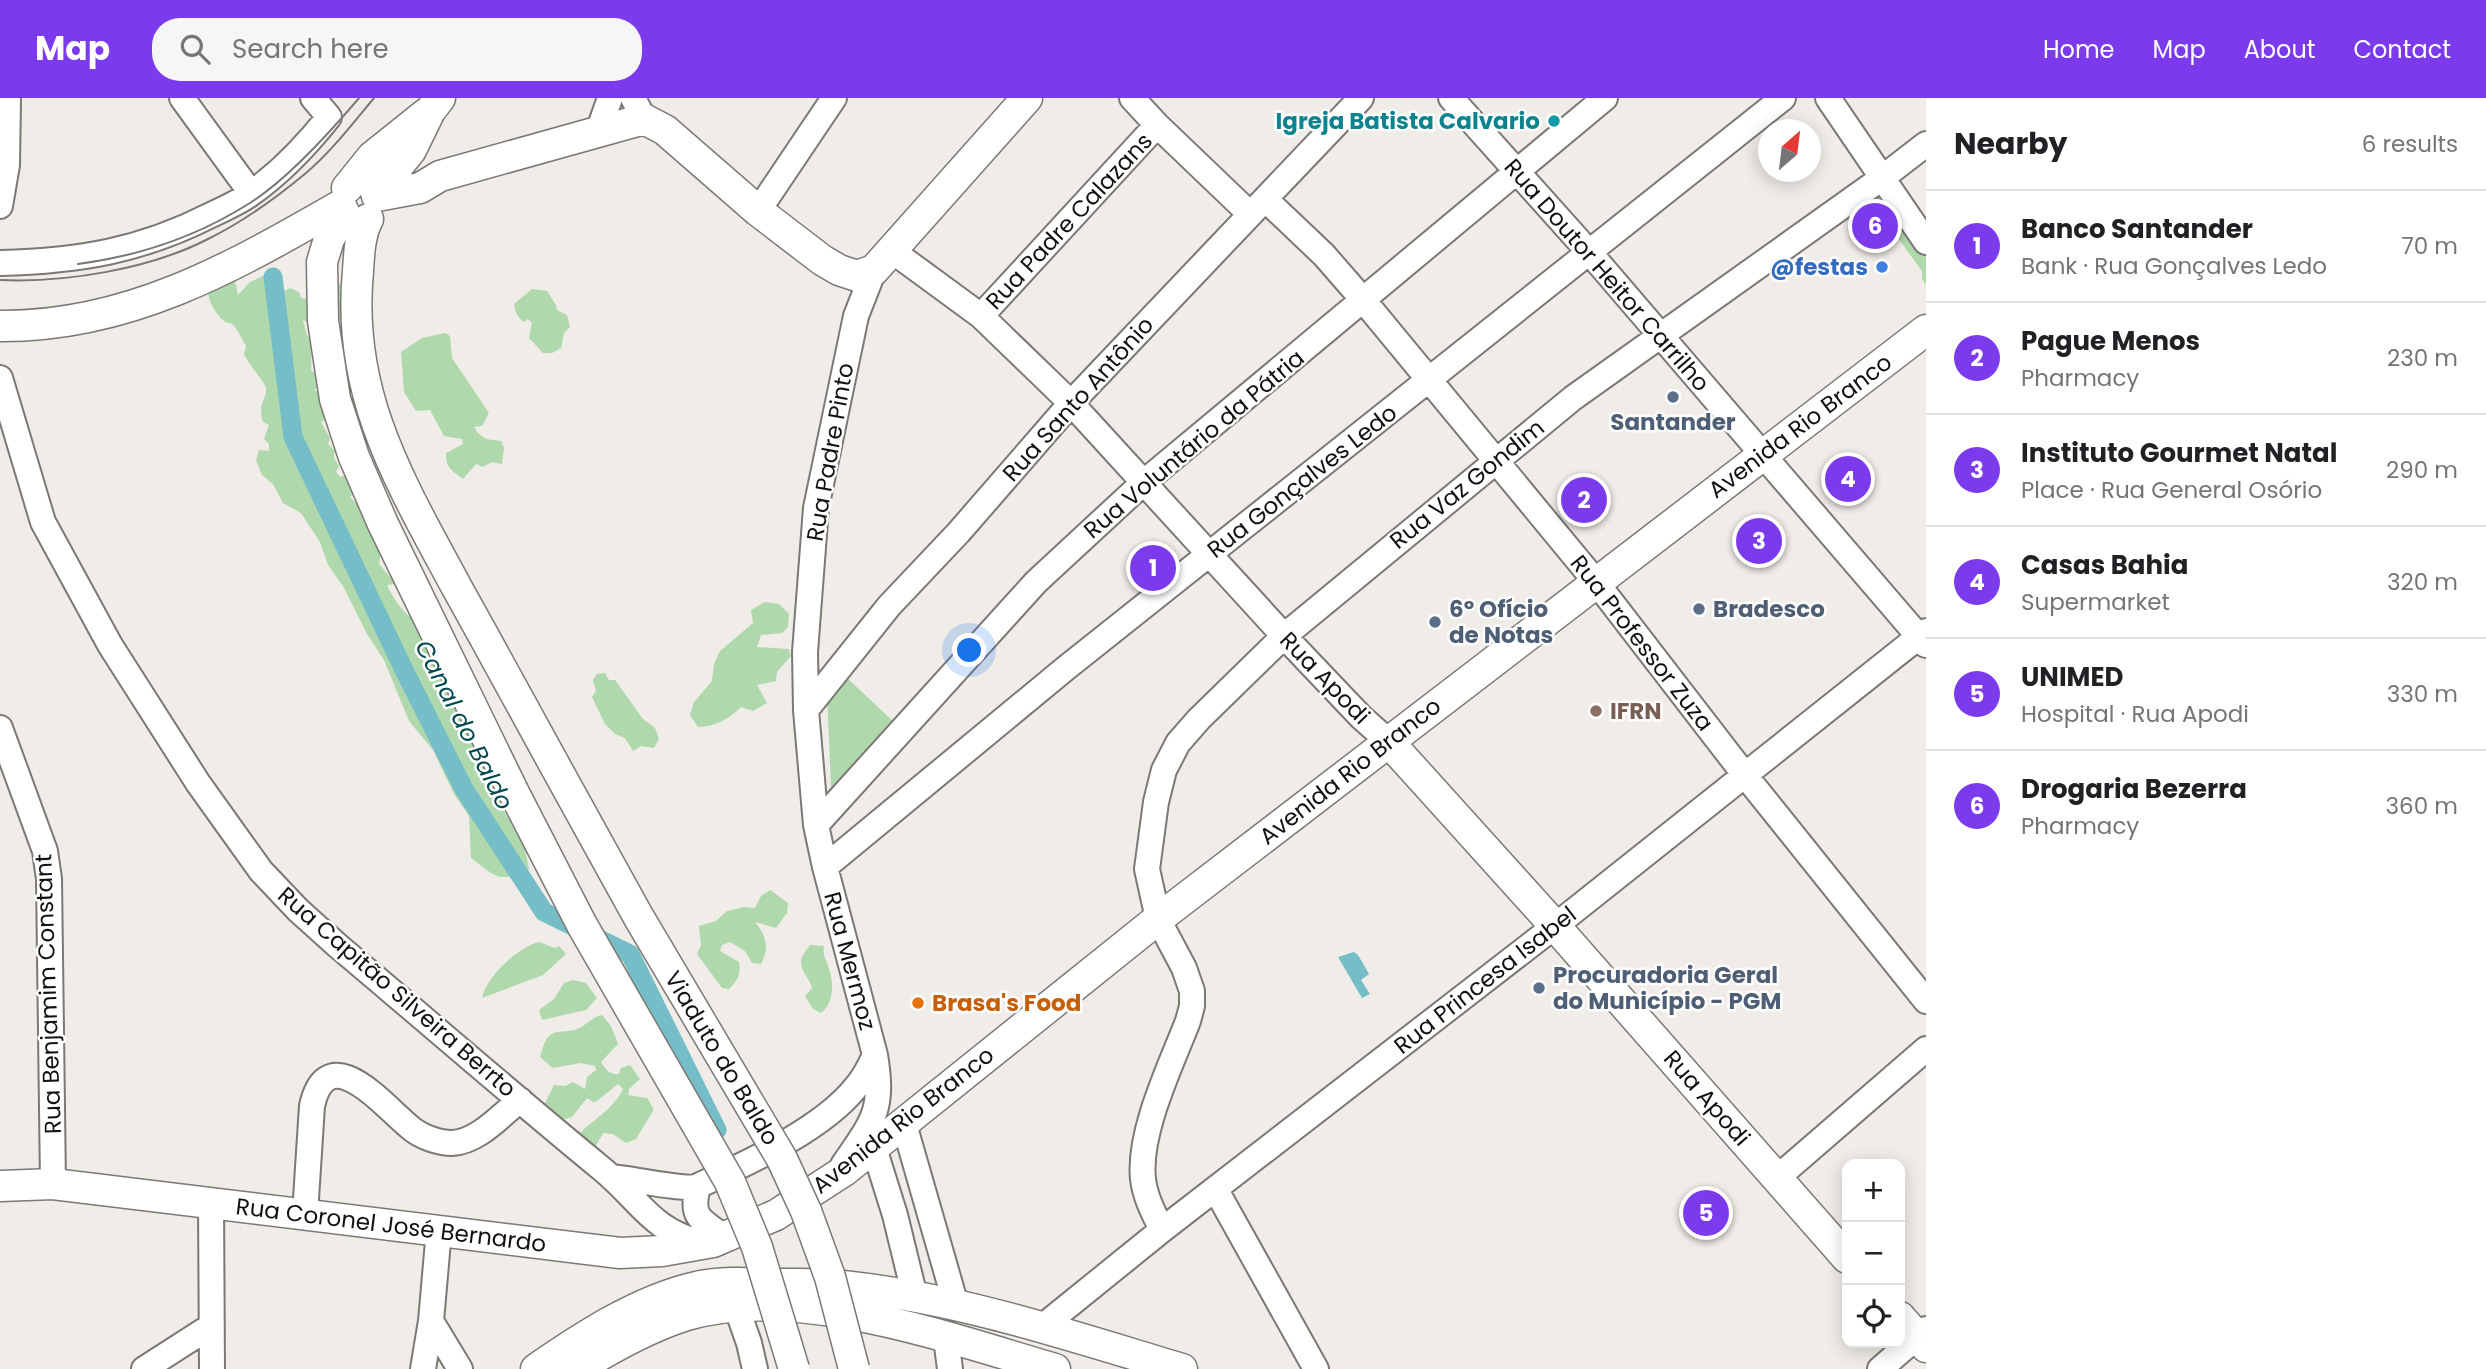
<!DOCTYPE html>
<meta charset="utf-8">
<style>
body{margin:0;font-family:Poppins,sans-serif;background:#f6f6f6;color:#202124}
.controls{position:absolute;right:21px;bottom:21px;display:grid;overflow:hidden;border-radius:14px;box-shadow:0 4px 18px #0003}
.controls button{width:63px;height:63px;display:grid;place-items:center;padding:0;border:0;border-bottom:2px solid #e0e0e0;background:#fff;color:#202124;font:35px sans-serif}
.compass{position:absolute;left:1758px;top:21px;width:63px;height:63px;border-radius:50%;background:#fff;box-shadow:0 4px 18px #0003;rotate:28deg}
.you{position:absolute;left:970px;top:553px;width:24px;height:24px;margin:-18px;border:5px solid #fff;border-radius:50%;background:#1a73e8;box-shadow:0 0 0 10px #1a73e833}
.badge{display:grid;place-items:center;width:46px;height:46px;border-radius:50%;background:#7c3aed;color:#fff;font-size:23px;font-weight:700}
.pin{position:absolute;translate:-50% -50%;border:4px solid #fff;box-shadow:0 2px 7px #0006}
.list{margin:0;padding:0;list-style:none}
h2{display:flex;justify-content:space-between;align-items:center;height:91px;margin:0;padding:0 28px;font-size:30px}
h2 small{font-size:23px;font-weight:400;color:#757577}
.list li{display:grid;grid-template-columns:46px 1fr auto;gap:21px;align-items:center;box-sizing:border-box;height:112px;padding:0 28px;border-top:2px solid #e0e0e0}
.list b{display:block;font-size:26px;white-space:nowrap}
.list p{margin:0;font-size:23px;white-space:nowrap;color:#757577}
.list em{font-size:23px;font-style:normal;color:#757577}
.icon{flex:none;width:38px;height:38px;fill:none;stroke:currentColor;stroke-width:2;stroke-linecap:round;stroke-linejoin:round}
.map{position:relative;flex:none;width:1926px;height:1271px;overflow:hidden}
header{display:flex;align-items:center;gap:42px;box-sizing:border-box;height:98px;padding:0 35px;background:#7c3aed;color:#fff}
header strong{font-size:33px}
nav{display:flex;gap:38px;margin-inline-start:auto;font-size:24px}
.search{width:490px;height:63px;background:#f6f6f6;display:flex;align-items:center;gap:18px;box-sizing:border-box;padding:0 24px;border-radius:28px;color:#757577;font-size:26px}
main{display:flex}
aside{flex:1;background:#fff}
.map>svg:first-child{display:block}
</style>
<header>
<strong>Map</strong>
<div class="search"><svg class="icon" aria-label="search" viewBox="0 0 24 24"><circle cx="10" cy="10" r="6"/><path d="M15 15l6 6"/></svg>Search here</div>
<nav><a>Home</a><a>Map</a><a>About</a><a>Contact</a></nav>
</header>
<main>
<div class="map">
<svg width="1926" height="1271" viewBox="0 0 1926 1271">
<rect width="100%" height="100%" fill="#f0ece7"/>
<path fill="#afd8ac" d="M1880,86L1926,150V187L1922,181V173L1866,96Z
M265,177L269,179V191L281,195L290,190L299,194L301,200L308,201L335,182L344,191L345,210L338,226L320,230L303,222L307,238L312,240L311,272L319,278V289L314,292L324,296L326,322L321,324L330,340L328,346L335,353L334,360L339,368L336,374L340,379L345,377L355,395L350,399C368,415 384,442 379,466L396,486L387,487C396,507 407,518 426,531L500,689L502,710L524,746L529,771C498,786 497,779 471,760L469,718L454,696L433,652L409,623L384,562L367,536L343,488L328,467L320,444L301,415L283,405L273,386L262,377L256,362L259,352L269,353V346L264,341L269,327L263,324C257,304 267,303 266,290C265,284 248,266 244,256L246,248C242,242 239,233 234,228C229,223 230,227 224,223C216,216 208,204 208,193L222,183H235L238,197L250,184Z
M532,191L547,193L556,207L557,212L567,217L570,229L564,235L561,250L552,255H543L529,240L532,225L528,221L524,224C518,220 515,214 514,206Z
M445,235L450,238L452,260L489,315L482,328L474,329C481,341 488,342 501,343L504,350L502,366L492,364L483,369L476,366L463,381C452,373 445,369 446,355L463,346L462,341L444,338L430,312L416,313L404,294L401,254L422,240Z
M765,504L779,506L789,516L788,529L782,535L761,537L757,549L789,551L791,558L777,574L776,583L757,587L767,605L753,613L741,609C730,620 715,629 698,629L690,617L694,604L712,583L714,566L720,553L753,525L751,512Z
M605,575L609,582H615L643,621L655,630L659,641L654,650L641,648L633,653L625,640L615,636L605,626L592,599L596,593L593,582L597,576Z
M846,579L895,625L831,690L827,596Z
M770,792L788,805L787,815L776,830L755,824C766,838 770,849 761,866L752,865L745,853L730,844L722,847L720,853L739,864C741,876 738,882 729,891L722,890L697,856L701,847L699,828L716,823L727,813L744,809L755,810L761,798Z
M539,844L555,850L559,848L566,856L543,877L482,900C486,879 518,849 539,844Z
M810,847L824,848C822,858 827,862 829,871C834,886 834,905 821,915L813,911L805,898L812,890C810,879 796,871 803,857C805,853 808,851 810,847Z
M573,882L586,885L597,900L586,912L542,922L539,912L554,901L564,885Z
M602,917L611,928L618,946L601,964C606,972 610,977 619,976L621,970L630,967L640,981L629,991L628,997L647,1000L654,1011L636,1041L626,1045L613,1036L603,1035L593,1053L575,1041C590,1022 612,1014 623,991L618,986L597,1003L593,1004L587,1000L572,1019L559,1023L542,1011L554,987L565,988L573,984L585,991L587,979L596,972L595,968L581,965L553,970L540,959C542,953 544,943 549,938C556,931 569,935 577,931C587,927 592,919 602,917Z"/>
<path fill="#75bec7" d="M1354,854L1358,857L1369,876L1361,882L1370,896L1362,900L1338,859Z"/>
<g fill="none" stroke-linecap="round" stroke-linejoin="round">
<path stroke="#75bec7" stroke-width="19" d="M273,179L293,339L405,574L464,691L544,814L630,856L717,1032"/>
<defs>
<path id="minor" d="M182,0L251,95
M633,0L644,21
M1132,0L1157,27L1250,116
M1451,0L1589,154L1926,547
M1828,0L1926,144
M598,34L610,0
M1265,101L1324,157L1364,203L1596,484L1744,676L1926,903
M0,108L7,67L8,0
M758,113L834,0
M891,152L981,218L1071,305L1284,538L1361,619L1388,643
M0,165C79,163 140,153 211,117C224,111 237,105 249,97C279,76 306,48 329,19L313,0
M981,218L1157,27
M0,280L43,424L110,547L198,685L261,773L298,812L338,848C426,922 513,998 602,1071C641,1103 651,1133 703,1145
M806,612L889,508L959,434L1071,305L1361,0
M0,630L45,753L49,781L53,1086
M816,727L1036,484L1143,385L1605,0
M825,769L1066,570L1783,0
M904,1026L956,1207
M874,1050L895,1117L915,1199
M843,1067C874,1022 884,1012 875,957L825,769L816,727L806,612L805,554L816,410L856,218L874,172
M611,1079C627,1080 688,1093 698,1088C747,1065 822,1032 856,989C864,980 870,968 875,957
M1777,1080L1926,951
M698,1088C690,1120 700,1121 724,1139
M1216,1092L1316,1271
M211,1104L212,1271
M305,1116L312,1008C328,937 386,1011 412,1031C422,1039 439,1045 452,1045C478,1044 501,1017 520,1002
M1162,1132C1154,1116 1145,1099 1143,1081C1138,1034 1171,967 1188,923L1192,908V893L1184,870L1158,821L1147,771L1156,704L1164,672L1178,645L1199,621L1284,538L1573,300L1882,80L1926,46
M736,1208L749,1245L755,1271
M431,1223L460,1271
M1042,1229L1162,1132L1555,828L1926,533
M946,1240L950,1271
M144,1271L211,1228
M423,1271L431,1223L439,1132
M1880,1271L1926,1231"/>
<path id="major" d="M347,90L372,59L427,15
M376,95L411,52L430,13L440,0
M377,98L420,90L440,78L644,21L665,32L758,113L822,162L839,172L857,178L874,172L1027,0
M344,114L329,141L322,164L323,223L335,301L354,359L383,426L512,691
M368,121C360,136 359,155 358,173C346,296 400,384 456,488C489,547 521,606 554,666
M0,228C129,229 233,169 341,107
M1388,643L1555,828L1847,1160
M0,1088L53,1086L620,1155L662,1153L713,1144L776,1117L844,1073L1158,821L1926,232
M1900,1219L1926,1249
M536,1271C584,1238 639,1202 696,1189C721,1183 749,1185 775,1186C797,1186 821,1185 843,1188C959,1200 1071,1238 1182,1271
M577,1271C611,1250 648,1229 687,1217C797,1185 948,1240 1055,1271"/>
</defs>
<use href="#minor" stroke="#7c7874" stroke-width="28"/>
<use href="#major" stroke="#7c7874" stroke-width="33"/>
<use href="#minor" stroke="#fff" stroke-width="24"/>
<use href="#major" stroke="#fff" stroke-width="30"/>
<path stroke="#7a7774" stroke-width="2" d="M78,166C139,158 198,138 250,105C286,82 331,33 359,0
M0,182C65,185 150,171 208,141C243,124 276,100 306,75C331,54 353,25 374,0"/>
<defs>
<path id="major-bridge" d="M554,666L638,818L782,1061L806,1113L830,1179L854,1271
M512,691L582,827L730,1084L757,1149L794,1271"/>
</defs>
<use href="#major-bridge" stroke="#7c7874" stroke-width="33" stroke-linecap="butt"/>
<use href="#major-bridge" stroke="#fff" stroke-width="30"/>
</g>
<circle fill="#0f9aa8" stroke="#fff" stroke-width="2.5" cx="1554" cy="23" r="7"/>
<circle fill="#3f7fe0" stroke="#fff" stroke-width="2.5" cx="1882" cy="169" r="7"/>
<g fill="#5c6f8a" stroke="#fff" stroke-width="2.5">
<circle cx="1673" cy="299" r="7"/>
<circle cx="1699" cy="511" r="7"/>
<circle cx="1435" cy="524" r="7"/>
<circle cx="1539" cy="890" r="7"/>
</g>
<circle fill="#8d6e63" stroke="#fff" stroke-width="2.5" cx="1596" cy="613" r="7"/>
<circle fill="#e8710a" stroke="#fff" stroke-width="2.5" cx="918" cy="905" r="7"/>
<g text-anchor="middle" stroke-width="5" stroke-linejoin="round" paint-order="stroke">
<g font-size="23" font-weight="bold" fill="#0d838f" stroke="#fff" text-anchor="end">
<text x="1540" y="31">Igreja Batista Calvario</text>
</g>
<g font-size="23" fill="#12110f" stroke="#fff">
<text transform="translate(1069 123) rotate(-47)" y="8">Rua Padre Calazans</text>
<text transform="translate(1607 177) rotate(49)" y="8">Rua Doutor Heitor Carrilho</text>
<text transform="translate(1078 301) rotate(-48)" y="8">Rua Santo Antônio</text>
<text transform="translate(1800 328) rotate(-37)" y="8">Avenida Rio Branco</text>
<text transform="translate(1194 346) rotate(-40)" y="8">Rua Voluntário da Pátria</text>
<text transform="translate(830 354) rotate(-80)" y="8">Rua Padre Pinto</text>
<text transform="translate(1302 383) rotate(-38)" y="8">Rua Gonçalves Ledo</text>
<text transform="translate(1467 386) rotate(-39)" y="8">Rua Vaz Gondim</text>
<text transform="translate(1642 545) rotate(52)" y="8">Rua Professor Zuza</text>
<text transform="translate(1325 580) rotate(46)" y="8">Rua Apodi</text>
<text transform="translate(1350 673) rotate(-38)" y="8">Avenida Rio Branco</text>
<text transform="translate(850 863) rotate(75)" y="8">Rua Mermoz</text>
<text transform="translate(1485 882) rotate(-38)" y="8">Rua Princesa Isabel</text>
<text transform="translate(397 894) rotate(41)" y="8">Rua Capitão Silveira Berrto</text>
<text transform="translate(48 896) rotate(-92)" y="8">Rua Benjamim Constant</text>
<text transform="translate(722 960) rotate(59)" y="8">Viaduto do Baldo</text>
<text transform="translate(1707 1000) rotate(49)" y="8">Rua Apodi</text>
<text transform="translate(903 1022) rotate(-38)" y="8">Avenida Rio Branco</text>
<text transform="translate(391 1127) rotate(7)" y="8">Rua Coronel José Bernardo</text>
</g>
<g font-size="23" font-weight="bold" fill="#366cbe" stroke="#fff" text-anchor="end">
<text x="1868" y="177">@festas</text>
</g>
<g font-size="23" font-weight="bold" fill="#4e5e75" stroke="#fff" text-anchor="start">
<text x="1673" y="332" text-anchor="middle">Santander</text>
<text x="1449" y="519">6º Ofício<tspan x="1449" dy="26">de Notas</tspan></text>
<text x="1713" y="519">Bradesco</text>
<text x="1553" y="885">Procuradoria Geral<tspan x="1553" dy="26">do Município - PGM</tspan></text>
</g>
<g font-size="23" font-weight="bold" fill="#785e54" stroke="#fff" text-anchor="start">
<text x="1610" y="621">IFRN</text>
</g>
<g font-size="23" font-weight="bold" fill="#c56008" stroke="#fff" text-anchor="start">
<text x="932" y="913">Brasa's Food</text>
</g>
<g font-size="24" font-style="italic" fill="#034950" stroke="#fff">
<text transform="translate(464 627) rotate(63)" y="8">Canal do Baldo</text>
</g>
</g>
</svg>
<div class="controls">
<button>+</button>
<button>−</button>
<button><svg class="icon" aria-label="locate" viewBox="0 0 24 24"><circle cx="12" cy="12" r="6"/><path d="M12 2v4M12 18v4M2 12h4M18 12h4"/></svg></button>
</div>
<svg class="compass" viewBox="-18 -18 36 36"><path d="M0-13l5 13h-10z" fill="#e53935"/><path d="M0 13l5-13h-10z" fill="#757577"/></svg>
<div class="you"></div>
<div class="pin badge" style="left:1153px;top:470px">1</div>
<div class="pin badge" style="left:1584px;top:402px">2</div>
<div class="pin badge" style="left:1759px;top:443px">3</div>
<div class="pin badge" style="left:1848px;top:381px">4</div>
<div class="pin badge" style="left:1706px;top:1115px">5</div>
<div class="pin badge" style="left:1875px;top:128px">6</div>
</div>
<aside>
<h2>Nearby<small>6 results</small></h2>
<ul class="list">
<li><span class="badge">1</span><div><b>Banco Santander</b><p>Bank · Rua Gonçalves Ledo</p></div><em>70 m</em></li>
<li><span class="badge">2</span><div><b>Pague Menos</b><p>Pharmacy</p></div><em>230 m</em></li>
<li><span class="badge">3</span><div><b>Instituto Gourmet Natal</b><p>Place · Rua General Osório</p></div><em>290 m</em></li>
<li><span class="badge">4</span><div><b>Casas Bahia</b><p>Supermarket</p></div><em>320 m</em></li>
<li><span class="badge">5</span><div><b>UNIMED</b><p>Hospital · Rua Apodi</p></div><em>330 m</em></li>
<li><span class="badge">6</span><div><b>Drogaria Bezerra</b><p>Pharmacy</p></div><em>360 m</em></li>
</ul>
</aside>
</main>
